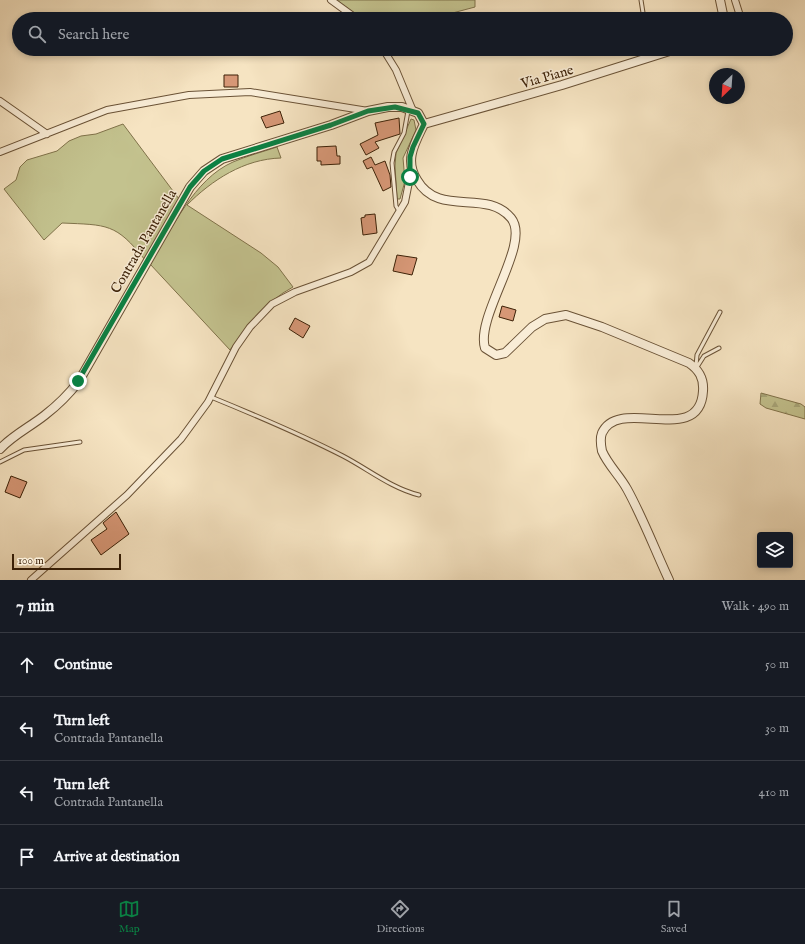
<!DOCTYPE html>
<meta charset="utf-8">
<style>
body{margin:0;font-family:"IM FELL English",serif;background:#242831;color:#f1f3f6}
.controls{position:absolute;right:12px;bottom:12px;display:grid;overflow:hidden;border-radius:4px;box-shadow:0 2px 6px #0003}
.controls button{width:36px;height:36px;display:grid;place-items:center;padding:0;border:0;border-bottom:1px solid #363941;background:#171b24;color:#f1f3f6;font:20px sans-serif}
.compass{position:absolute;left:709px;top:68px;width:36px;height:36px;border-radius:50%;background:#171b24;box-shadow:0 2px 6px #0003;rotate:205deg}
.scale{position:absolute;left:12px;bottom:10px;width:109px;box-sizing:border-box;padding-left:4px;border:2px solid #3c2107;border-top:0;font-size:11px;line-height:14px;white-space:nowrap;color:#3c2107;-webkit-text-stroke:3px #f9edd7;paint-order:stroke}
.stop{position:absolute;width:12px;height:12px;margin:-9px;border:3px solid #0b8043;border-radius:50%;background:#fff}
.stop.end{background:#0b8043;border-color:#fff;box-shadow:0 1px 4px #0008}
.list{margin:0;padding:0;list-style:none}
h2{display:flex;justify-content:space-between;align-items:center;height:52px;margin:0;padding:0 16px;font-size:17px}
h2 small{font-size:13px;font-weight:400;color:#9ea1a6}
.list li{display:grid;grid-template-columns:26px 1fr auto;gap:12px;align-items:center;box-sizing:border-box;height:64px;padding:0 16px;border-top:1px solid #363941}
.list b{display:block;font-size:15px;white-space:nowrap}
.list p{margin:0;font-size:13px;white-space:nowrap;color:#9ea1a6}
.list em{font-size:13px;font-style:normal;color:#9ea1a6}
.icon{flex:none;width:22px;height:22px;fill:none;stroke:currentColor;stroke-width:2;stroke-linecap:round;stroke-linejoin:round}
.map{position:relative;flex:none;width:805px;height:580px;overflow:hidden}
.search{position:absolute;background:#171b24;box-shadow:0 2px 6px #0003;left:12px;right:12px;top:12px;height:44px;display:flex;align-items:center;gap:10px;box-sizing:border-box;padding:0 14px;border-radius:22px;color:#9ea1a6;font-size:15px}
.sheet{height:308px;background:#171b24}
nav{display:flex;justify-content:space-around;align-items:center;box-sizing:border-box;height:56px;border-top:1px solid #363941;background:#171b24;font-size:11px;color:#9ea1a6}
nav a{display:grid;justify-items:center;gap:2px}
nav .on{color:#0b8043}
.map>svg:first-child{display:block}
</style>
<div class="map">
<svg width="805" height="580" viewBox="0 0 805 580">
<defs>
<pattern id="forest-firs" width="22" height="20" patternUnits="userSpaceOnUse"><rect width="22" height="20" fill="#c3c28e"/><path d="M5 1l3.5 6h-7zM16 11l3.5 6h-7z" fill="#a8a679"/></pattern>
</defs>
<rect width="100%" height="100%" fill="#f6e4c2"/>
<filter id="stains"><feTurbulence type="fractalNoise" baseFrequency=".005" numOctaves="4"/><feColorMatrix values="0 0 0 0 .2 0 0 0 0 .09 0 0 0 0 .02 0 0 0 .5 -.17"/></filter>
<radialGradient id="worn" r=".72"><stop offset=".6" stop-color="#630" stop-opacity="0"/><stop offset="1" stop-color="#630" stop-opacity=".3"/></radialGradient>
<path fill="#c3c28e" stroke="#80724a" d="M336,0H475V7L430,19H363Z
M411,119L414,120L416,130L403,158L405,181L400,199H397L395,166L396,153Z
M123,124L179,199L145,260C116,223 107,225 62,223L44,240L4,189L16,180L20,167L27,160L57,151L69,141L81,136L96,134Z
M277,147L281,158C244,159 212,180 187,205L261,253L278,267L293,287C265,302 248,325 230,350L150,264C172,229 194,179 233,162C247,156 262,152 277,147Z"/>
<path fill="url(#forest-firs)" stroke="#80724a" d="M761,393L801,404L805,407V419L766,408L760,404Z"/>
<path fill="#d69776" stroke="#3c2107" d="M224,75H238V87H224Z
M280,111L284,123L266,128L261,117Z
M399,118L400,134L375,142L379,148L366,155L360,144L378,135L375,123Z
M336,146L337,156H340V164L321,165V161H317V147Z
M371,157L375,165L385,161L390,175L391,187L383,191L372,167L367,169L363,161Z
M375,214L377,233L363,235L361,218L365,217V215Z
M397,255L417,258L412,275L393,271Z
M502,306L516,310L513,321L499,317Z
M295,318L310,326L303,338L289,329Z
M11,476L27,482L20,498L5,492Z
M116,512L129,534L101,555L91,540L107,529L103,523Z"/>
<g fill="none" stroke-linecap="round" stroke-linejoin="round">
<defs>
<path id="service" d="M641,0L644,19
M650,49L651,55
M399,211L396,206L392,163L394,152L404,133L408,111
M696,366L697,355L720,312
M697,367L704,356L719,348
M211,397C255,415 300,434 343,456C368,469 391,488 419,495
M0,462L24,450L80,442"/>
<path id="minor" d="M331,0L357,19
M735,0L741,19
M383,49L396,70L413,111
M0,101L47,134
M0,152L107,110L189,95L250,92L368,111
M31,580L127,495L181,439L208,402L236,347L250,327L272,304L295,292L351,272L369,262L405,202L411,172"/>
<path id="tertiary" d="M720,0L724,19
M424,124C415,143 404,160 417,180C439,218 486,188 511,218C532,243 475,316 485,348L496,355L505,353L532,327L545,319L566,315L602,327L689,363C699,370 704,378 703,391C700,448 619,395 602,433C600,438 601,446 602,451C608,465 620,476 627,489C643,518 655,550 669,580
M424,124L562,85L676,49
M0,449C13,435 30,427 45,415C58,405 69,394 79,381L190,187L204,171L222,159L331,125L368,111L388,107H402L418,113L424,124"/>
</defs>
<use href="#service" stroke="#6a5236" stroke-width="5"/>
<use href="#minor" stroke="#6a5236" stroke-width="8"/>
<use href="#tertiary" stroke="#6a5236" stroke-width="10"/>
<use href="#service" stroke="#f9edd7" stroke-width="3"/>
<use href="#minor" stroke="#f9edd7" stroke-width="6"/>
<use href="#tertiary" stroke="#f9edd7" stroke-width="8"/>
</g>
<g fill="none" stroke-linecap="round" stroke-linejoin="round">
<path stroke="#0b8043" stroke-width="5" d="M78,381L190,187L204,171L222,159L331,125L368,111L395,107L418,113L424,124L413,147L410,157V177"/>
</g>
<g text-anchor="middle" stroke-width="3" stroke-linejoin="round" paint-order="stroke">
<g font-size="14" fill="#3c2107" stroke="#f9edd7">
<text transform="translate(547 76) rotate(-16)" y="5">Via Piane</text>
<text transform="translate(143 241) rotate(-60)" y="5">Contrada Pantanella</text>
</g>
</g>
<rect width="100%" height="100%" filter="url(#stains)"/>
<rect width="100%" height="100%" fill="url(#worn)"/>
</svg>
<div class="controls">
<button><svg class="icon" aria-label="layers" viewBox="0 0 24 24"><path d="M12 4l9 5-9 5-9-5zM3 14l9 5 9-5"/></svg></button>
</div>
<svg class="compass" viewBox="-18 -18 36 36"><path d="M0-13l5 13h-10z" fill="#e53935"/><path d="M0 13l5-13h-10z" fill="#9ea1a6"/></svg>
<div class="scale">100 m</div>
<div class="stop" style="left:410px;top:177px"></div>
<div class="stop end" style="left:78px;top:381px"></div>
<div class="search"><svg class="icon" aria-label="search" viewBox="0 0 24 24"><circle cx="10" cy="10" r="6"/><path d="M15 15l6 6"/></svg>Search here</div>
</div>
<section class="sheet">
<h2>7 min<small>Walk · 490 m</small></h2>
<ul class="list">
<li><svg class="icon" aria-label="ahead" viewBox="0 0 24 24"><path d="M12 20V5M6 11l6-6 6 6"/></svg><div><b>Continue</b></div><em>50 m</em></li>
<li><svg class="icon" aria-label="left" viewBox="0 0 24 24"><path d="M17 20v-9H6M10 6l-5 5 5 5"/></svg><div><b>Turn left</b><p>Contrada Pantanella</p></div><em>30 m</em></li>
<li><svg class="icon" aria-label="left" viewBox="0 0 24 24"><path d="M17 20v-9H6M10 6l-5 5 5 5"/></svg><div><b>Turn left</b><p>Contrada Pantanella</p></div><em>410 m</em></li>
<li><svg class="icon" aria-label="arrive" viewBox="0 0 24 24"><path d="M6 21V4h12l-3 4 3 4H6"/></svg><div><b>Arrive at destination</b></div></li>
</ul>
</section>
<nav>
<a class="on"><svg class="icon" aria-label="map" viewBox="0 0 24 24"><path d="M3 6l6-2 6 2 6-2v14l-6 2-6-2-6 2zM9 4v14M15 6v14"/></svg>Map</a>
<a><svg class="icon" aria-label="directions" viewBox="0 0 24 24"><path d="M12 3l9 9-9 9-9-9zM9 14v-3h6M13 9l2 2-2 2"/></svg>Directions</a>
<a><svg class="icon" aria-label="saved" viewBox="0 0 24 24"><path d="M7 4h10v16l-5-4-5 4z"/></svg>Saved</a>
</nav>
